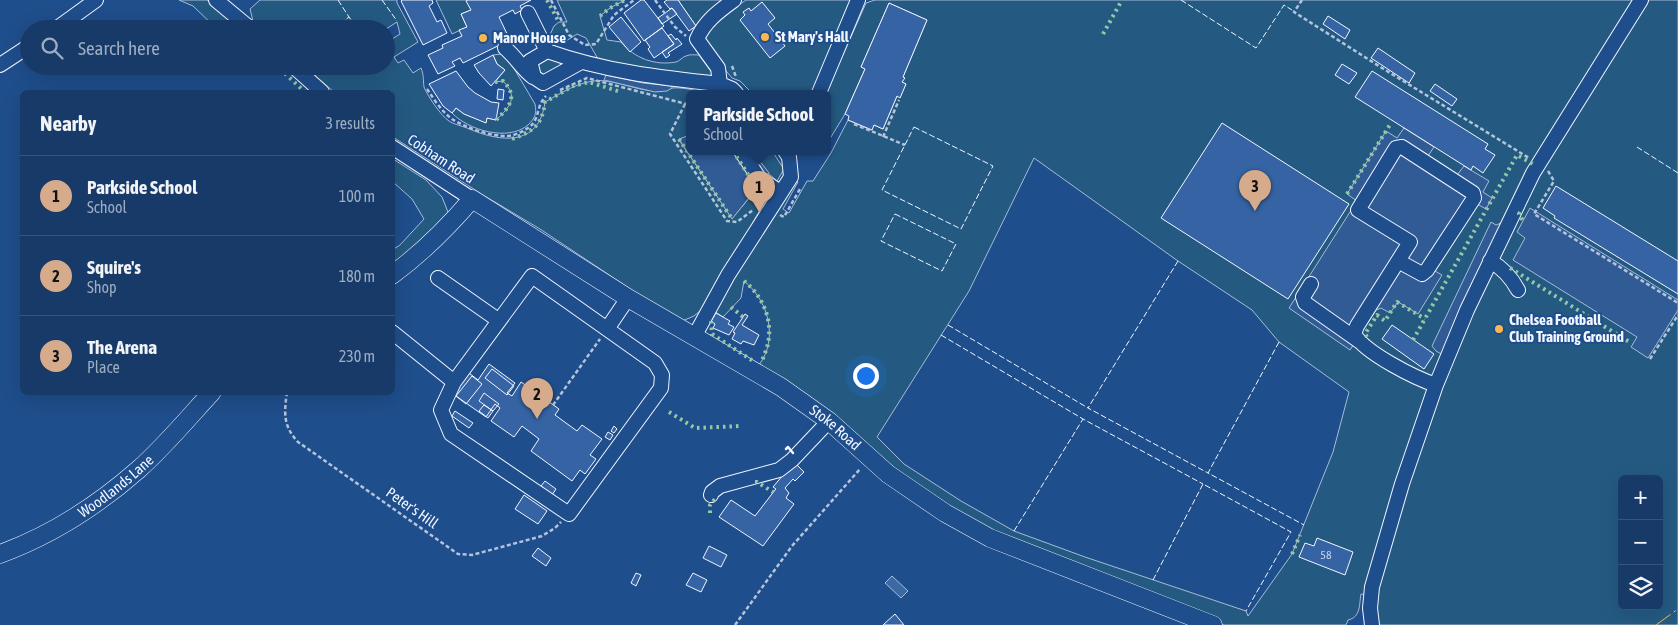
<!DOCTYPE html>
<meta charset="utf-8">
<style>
body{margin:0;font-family:"Asap Condensed",sans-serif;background:#20416f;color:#f1f3f6}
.controls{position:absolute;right:15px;bottom:15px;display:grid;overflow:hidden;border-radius:8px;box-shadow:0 5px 20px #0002}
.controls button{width:45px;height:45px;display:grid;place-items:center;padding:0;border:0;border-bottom:1px solid #36547d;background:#173a69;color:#f1f3f6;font:25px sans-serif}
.you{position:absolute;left:865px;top:375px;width:18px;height:18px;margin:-12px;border:4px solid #fff;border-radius:50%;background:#1a73e8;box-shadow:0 0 0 8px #1a73e833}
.badge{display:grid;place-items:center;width:32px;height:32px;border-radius:50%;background:#d6ab8b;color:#111;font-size:16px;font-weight:700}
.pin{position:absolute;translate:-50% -41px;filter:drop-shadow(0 1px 2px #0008)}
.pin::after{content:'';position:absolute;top:26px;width:18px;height:15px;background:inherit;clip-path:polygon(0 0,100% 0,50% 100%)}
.popup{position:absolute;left:686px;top:90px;width:145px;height:65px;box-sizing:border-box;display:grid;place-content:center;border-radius:8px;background:#173a69;filter:drop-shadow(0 1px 4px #0005);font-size:16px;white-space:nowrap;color:#9eadc0}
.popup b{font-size:19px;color:#f1f3f6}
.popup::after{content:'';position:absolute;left:50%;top:100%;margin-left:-10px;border:10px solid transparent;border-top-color:#173a69}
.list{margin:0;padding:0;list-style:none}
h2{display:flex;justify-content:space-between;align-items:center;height:65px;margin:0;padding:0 20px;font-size:21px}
h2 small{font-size:16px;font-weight:400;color:#9eadc0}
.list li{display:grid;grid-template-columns:32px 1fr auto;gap:15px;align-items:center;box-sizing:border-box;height:80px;padding:0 20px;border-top:1px solid #36547d}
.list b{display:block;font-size:19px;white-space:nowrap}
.list p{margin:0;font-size:16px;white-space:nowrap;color:#9eadc0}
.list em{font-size:16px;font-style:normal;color:#9eadc0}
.icon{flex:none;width:28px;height:28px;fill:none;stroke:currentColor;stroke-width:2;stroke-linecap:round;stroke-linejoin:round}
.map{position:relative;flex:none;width:1678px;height:625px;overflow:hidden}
.search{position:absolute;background:#173a69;box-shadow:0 5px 20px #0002;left:20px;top:20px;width:375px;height:55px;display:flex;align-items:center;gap:12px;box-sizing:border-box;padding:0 18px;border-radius:28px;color:#9eadc0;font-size:19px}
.panel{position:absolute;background:#173a69;box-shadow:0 5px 20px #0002;left:20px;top:90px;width:375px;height:305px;border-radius:8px}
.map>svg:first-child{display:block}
</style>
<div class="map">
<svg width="1678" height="625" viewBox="0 0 1678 625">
<rect width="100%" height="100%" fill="#1f4e8c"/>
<path fill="#245a82" stroke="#a8bbd7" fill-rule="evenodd" d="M179,0H207L242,29H217L193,6Z
M260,0H397V3L418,42L394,57L398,63L404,60L413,73L421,68C424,75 423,80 424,87C427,95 441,116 449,121C453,124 462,126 467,128C499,142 539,148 545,102C563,92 584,78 606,81C622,83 638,90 654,91C663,92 666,89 673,88C679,87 698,90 702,93H690V135L679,140L732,218L759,187L770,192L706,306L694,316L680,322L540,229L483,195L393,137L392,92H334L304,66H386V43L400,34L397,22L386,29H261L253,21L250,9Z
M436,0H467L471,10L461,14L467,27L452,34Z
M557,0H625L610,8L600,16L607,40L621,42C634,58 655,66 676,62C680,61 682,57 686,56C690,54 695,55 699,55L713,74L709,79L687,78L598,59L586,38L577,34L566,41L557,44L549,37L554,26L559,22H567Z
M678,0H726L696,26Z
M746,0H851L814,93H752L740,81L732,78L706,47L704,36L724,15Z
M875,0H1678V625H1378L1375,596L1361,594C1359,605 1361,617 1348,620L1346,625H1224L1096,576L944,509L759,365C779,338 768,300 744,281L741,298L723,317L714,311L791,181L798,182L783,209L789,213L807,181H813L831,153L848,120L871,130L874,125L883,129L897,96L900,97L906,84L902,82L904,78L903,77L927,20L889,3L861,67L865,69L845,114L828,142V93H826L866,3ZM1034,158L1178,261L1252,310L1279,342L1349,392L1333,452L1292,554L1248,616L1246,611L1085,557L1014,531L961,501L904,464L877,437L969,291ZM1622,479H1659V606H1622Z
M501,54L509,60L535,104C537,114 535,118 528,125C508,142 468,130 452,113L456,108L464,114L486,122L487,118L496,120C510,107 519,97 503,81L495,82L505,70L497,64L493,55Z
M540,57H559L561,68L541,79L535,73Z
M752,151H772L784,169L777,181L764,169Z
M393,159L426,180L442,197L448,212L426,242L393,269L392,250L400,245L424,219L412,199L393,182Z"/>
<path fill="#305b95" stroke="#a8bbd7" d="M606,75L643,83L672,86V88L667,91L655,92L604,80Z
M1404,128L1434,147L1428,156L1457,175L1464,166L1489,181L1483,192L1492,198L1486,209L1477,204L1435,271L1442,275L1418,314L1398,302L1390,313L1381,308L1376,310L1350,350L1289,308L1357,201L1347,194L1386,131L1397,138Z
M690,135V151H752L769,173L732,219L679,139Z
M1530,208L1678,300V310L1648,358L1631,347L1637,337L1513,260L1525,238L1517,232Z
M1491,222L1496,225L1504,222L1443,355L1436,351L1432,346Z"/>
<path fill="#3b69a3" stroke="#a8bbd7" d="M892,576L908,591L901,598L885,583Z"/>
<path fill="#3563a3" stroke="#f2f6ff" d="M402,0H432L433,3L429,6L437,22L441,20L447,33L423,45L401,1Z
M468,0H531L520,6L522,10L515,14L513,10L499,17L510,40L463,63L460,58L452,62L455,66L438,74L428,55L443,48L442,45L462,36L459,30L467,27L461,14L471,10L466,1Z
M641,0H644L664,26L644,41L624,13Z
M667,0H678L696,26L689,31L672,8L670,9L664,2Z
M762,2L775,18L768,24L785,46L770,58L740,20L745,15L743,12L749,8L751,11Z
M889,3L927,20L903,77L905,78L902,82L906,84L900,98L897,96L883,129L874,125L872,130L848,120L849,116L845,114L865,69L861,67Z
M672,8L677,14L662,24L658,18Z
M1328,16L1350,30L1345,39L1323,24Z
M621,17L641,42L630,52L609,27Z
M662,28L674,44L654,58L648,49L650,47L645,40Z
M386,33L391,40L386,43Z
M671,34L676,40L677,38L682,44L668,53L670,55L666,58L662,52L674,44L668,36Z
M1378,48L1415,73L1409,83L1371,58Z
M493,55L497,64L505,70L491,86L479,73L474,65Z
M1342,64L1357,73L1349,84L1335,75Z
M456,71L468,87L475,93L491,102L499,103L496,120L487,118L486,123L464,114L456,108L452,113L443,106L429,84Z
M1372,71L1488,144L1485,149L1495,155L1483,173L1473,166L1471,170L1355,97Z
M1435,84L1457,99L1452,106L1430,91Z
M498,89L504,90L503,100L497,99Z
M1222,123L1349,204L1288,299L1161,218Z
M1556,186L1678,261V294L1554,218L1555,216L1543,208Z
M716,313L730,321L728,324L734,327L729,335L713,328L715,324L711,321Z
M745,314L748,316L742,325L759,335L754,345L743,341L741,344L732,339L735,333L733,332Z
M1392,325L1434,354L1424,369L1382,339Z
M489,364L515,383L507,393L512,396L521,382L559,409L555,415L577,431L582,425L602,439L590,455L596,459L585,474L580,470L572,481L531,451L539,439L522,426L514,437L491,421L500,408L495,404L486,417L453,394L469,373L478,380Z
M492,369L514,386L507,395L485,378Z
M472,376L482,384L466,404L456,396Z
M484,393L499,404L493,411L479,401Z
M484,405L493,411L488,418L479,411Z
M455,411L473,423L469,428L452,416Z
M614,426L617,429L614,433L611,431Z
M608,432L613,435L610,440L605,437Z
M794,462L804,472L795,481L793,479L785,488L789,493L786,498L794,504L763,546L719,517L731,500L755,516L775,490L776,489L773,487Z
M545,481L556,489L552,495L541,486Z
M524,495L547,511L538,524L515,509Z
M1317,538L1353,552L1345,575L1299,557L1305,543L1314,546Z
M709,546L727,555L721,567L703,558Z
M538,548L551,558L546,566L532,556Z
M636,573L641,575L636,586L631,583Z
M693,573L707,580L701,592L686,585Z
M895,614L904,625H883Z"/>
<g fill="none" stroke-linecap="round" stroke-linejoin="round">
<defs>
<path id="minor" d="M216,0L251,29
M734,0C719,11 705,21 697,39L718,68L720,84L732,89L736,93
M528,13L547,51C603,71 661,78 720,84
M56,29L96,0
M505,48C516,57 522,69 533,77
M547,51L530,61L534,77L543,83L581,62
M0,65L29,46
M293,66L322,92
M819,93L858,0
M392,147L472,199
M741,151L759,178L780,192
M1398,261L1422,274L1427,270L1474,198L1473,193L1402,147L1396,148L1358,210L1410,242L1357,326L1354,334C1365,353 1415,378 1436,385
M1490,261C1503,268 1511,277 1518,290
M438,278L498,320
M1311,284L1303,297L1305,303L1359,341
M607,329L655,363L662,375L661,388L569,514L451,434L441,410L454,382L532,276L607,329L628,298
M392,332L454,382
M694,337L728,275L791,177L789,157L785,151
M711,495L712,492L720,486L779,470L792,460L829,421
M1372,625L1370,608L1372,587L1402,484L1436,385L1467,310L1533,173L1641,0"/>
<g id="major">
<path id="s1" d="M392,275C422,253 448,227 472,199L628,298L781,387L829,421L888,474L945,513L990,538L1213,625"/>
<path id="s2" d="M0,554C52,535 97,506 139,469C164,447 189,417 212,392"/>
</g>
</defs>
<use href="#minor" stroke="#f2f6ff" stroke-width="16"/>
<use href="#major" stroke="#f2f6ff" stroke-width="19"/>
<path stroke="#b3c4dc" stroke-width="2.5" stroke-dasharray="4 2.5" stroke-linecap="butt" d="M551,0L569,35L585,45L596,44L614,15L634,0
M655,0L675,27L686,36
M1302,0L1294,12L1382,68L1529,158
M732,66L736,77
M427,89C434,99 441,111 452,119C464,127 492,137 507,136C513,136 522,132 528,128C541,119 535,107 546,96
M560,90L587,78L690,105
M685,104L670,134L727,221L737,222L753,210
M854,124L905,145
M883,137L899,100
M1548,171L1554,181L1534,214L1678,303
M780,215L784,217L800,189
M1650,359L1678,315
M287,392C284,413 283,426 298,442L458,554L472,555L542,536L555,528L561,522
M553,405L600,339
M735,625L792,546L860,469"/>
<use href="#minor" stroke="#1f4e8c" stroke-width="14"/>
<use href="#major" stroke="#1f4e8c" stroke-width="18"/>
<path stroke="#97c8a6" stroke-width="4" stroke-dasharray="2.5 4" stroke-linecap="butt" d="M547,0L559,22
M600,16L610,8L625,0
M1103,34L1122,0
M280,69L305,92
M495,82L503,81C519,97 509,107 496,120
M512,139C533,131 542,126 545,102L573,86L589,82L621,92
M679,139L732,219
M733,151L751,179
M1347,194L1391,123
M1520,212L1519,214L1523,221
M1510,268L1631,343
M744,281C762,295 773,319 768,343C767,349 764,355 762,361
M731,307L743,317
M711,321L712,334L753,361
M1367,337L1365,334L1377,315L1385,321L1397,302L1425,319
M1413,340L1517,155L1533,164
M669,412L695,428L741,426
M755,482H757L773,492
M710,513V505L715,499
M1292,554L1300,535"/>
<path stroke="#f2f6ff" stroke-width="1" stroke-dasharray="6 2.5" stroke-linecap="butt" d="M338,0L349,17
M382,0L397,21
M1181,0L1256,48L1284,5L1292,10
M333,29L349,17L358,29
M914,127L993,166L961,229L882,190Z
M1637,147L1678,173
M895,214L956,244L942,271L881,241Z
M1178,261L1088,408L1208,473
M948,325L1088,408
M941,335L1083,419L1203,484
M1279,342L1208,473L1304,525
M1014,531L1083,419
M1153,580L1203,484L1291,532L1246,611"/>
<path stroke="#f2f6ff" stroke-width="2.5" d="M786,449L788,447L793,453"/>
<path stroke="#ffb74d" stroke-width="1" stroke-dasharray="18 4 2.5 4" stroke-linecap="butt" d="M1656,625L1678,609"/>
</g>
<g fill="#ffb74d" stroke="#1f4e8c" stroke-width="2">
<circle cx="765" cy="37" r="5"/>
<circle cx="483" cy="38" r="5"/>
<circle cx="1499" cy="329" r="5"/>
</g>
<g text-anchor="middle" stroke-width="4" stroke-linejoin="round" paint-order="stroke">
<g font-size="12" fill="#c3d1e8">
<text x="1326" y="559">58</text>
</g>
<g font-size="15" font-weight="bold" fill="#f2f6ff" stroke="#1f4e8c" text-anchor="start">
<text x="775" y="42">St Mary's Hall</text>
<text x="493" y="43">Manor House</text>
<text x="1509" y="325">Chelsea Football<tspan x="1509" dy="17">Club Training Ground</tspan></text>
</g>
<g font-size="15" fill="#f2f6ff" stroke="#1f4e8c">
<text transform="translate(441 159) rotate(33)" y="5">Cobham Road</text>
<text dy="5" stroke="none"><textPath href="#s1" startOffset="540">Stoke Road</textPath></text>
<text dy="5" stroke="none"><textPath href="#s2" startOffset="135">Woodlands Lane</textPath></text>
<text transform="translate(412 508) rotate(35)" y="5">Peter's Hill</text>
</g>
</g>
</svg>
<div class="controls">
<button>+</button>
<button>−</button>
<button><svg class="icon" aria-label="layers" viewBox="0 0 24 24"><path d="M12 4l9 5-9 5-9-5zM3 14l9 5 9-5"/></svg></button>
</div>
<div class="you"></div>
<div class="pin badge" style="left:759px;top:212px">1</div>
<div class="popup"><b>Parkside School</b>School</div>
<div class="pin badge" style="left:537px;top:419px">2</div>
<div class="pin badge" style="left:1255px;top:211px">3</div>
<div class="search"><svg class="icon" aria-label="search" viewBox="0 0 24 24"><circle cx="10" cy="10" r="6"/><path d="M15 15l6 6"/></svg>Search here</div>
<section class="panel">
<h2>Nearby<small>3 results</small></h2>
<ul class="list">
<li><span class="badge">1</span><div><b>Parkside School</b><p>School</p></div><em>100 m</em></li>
<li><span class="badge">2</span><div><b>Squire's</b><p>Shop</p></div><em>180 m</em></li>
<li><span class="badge">3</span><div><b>The Arena</b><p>Place</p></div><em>230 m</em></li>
</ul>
</section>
</div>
